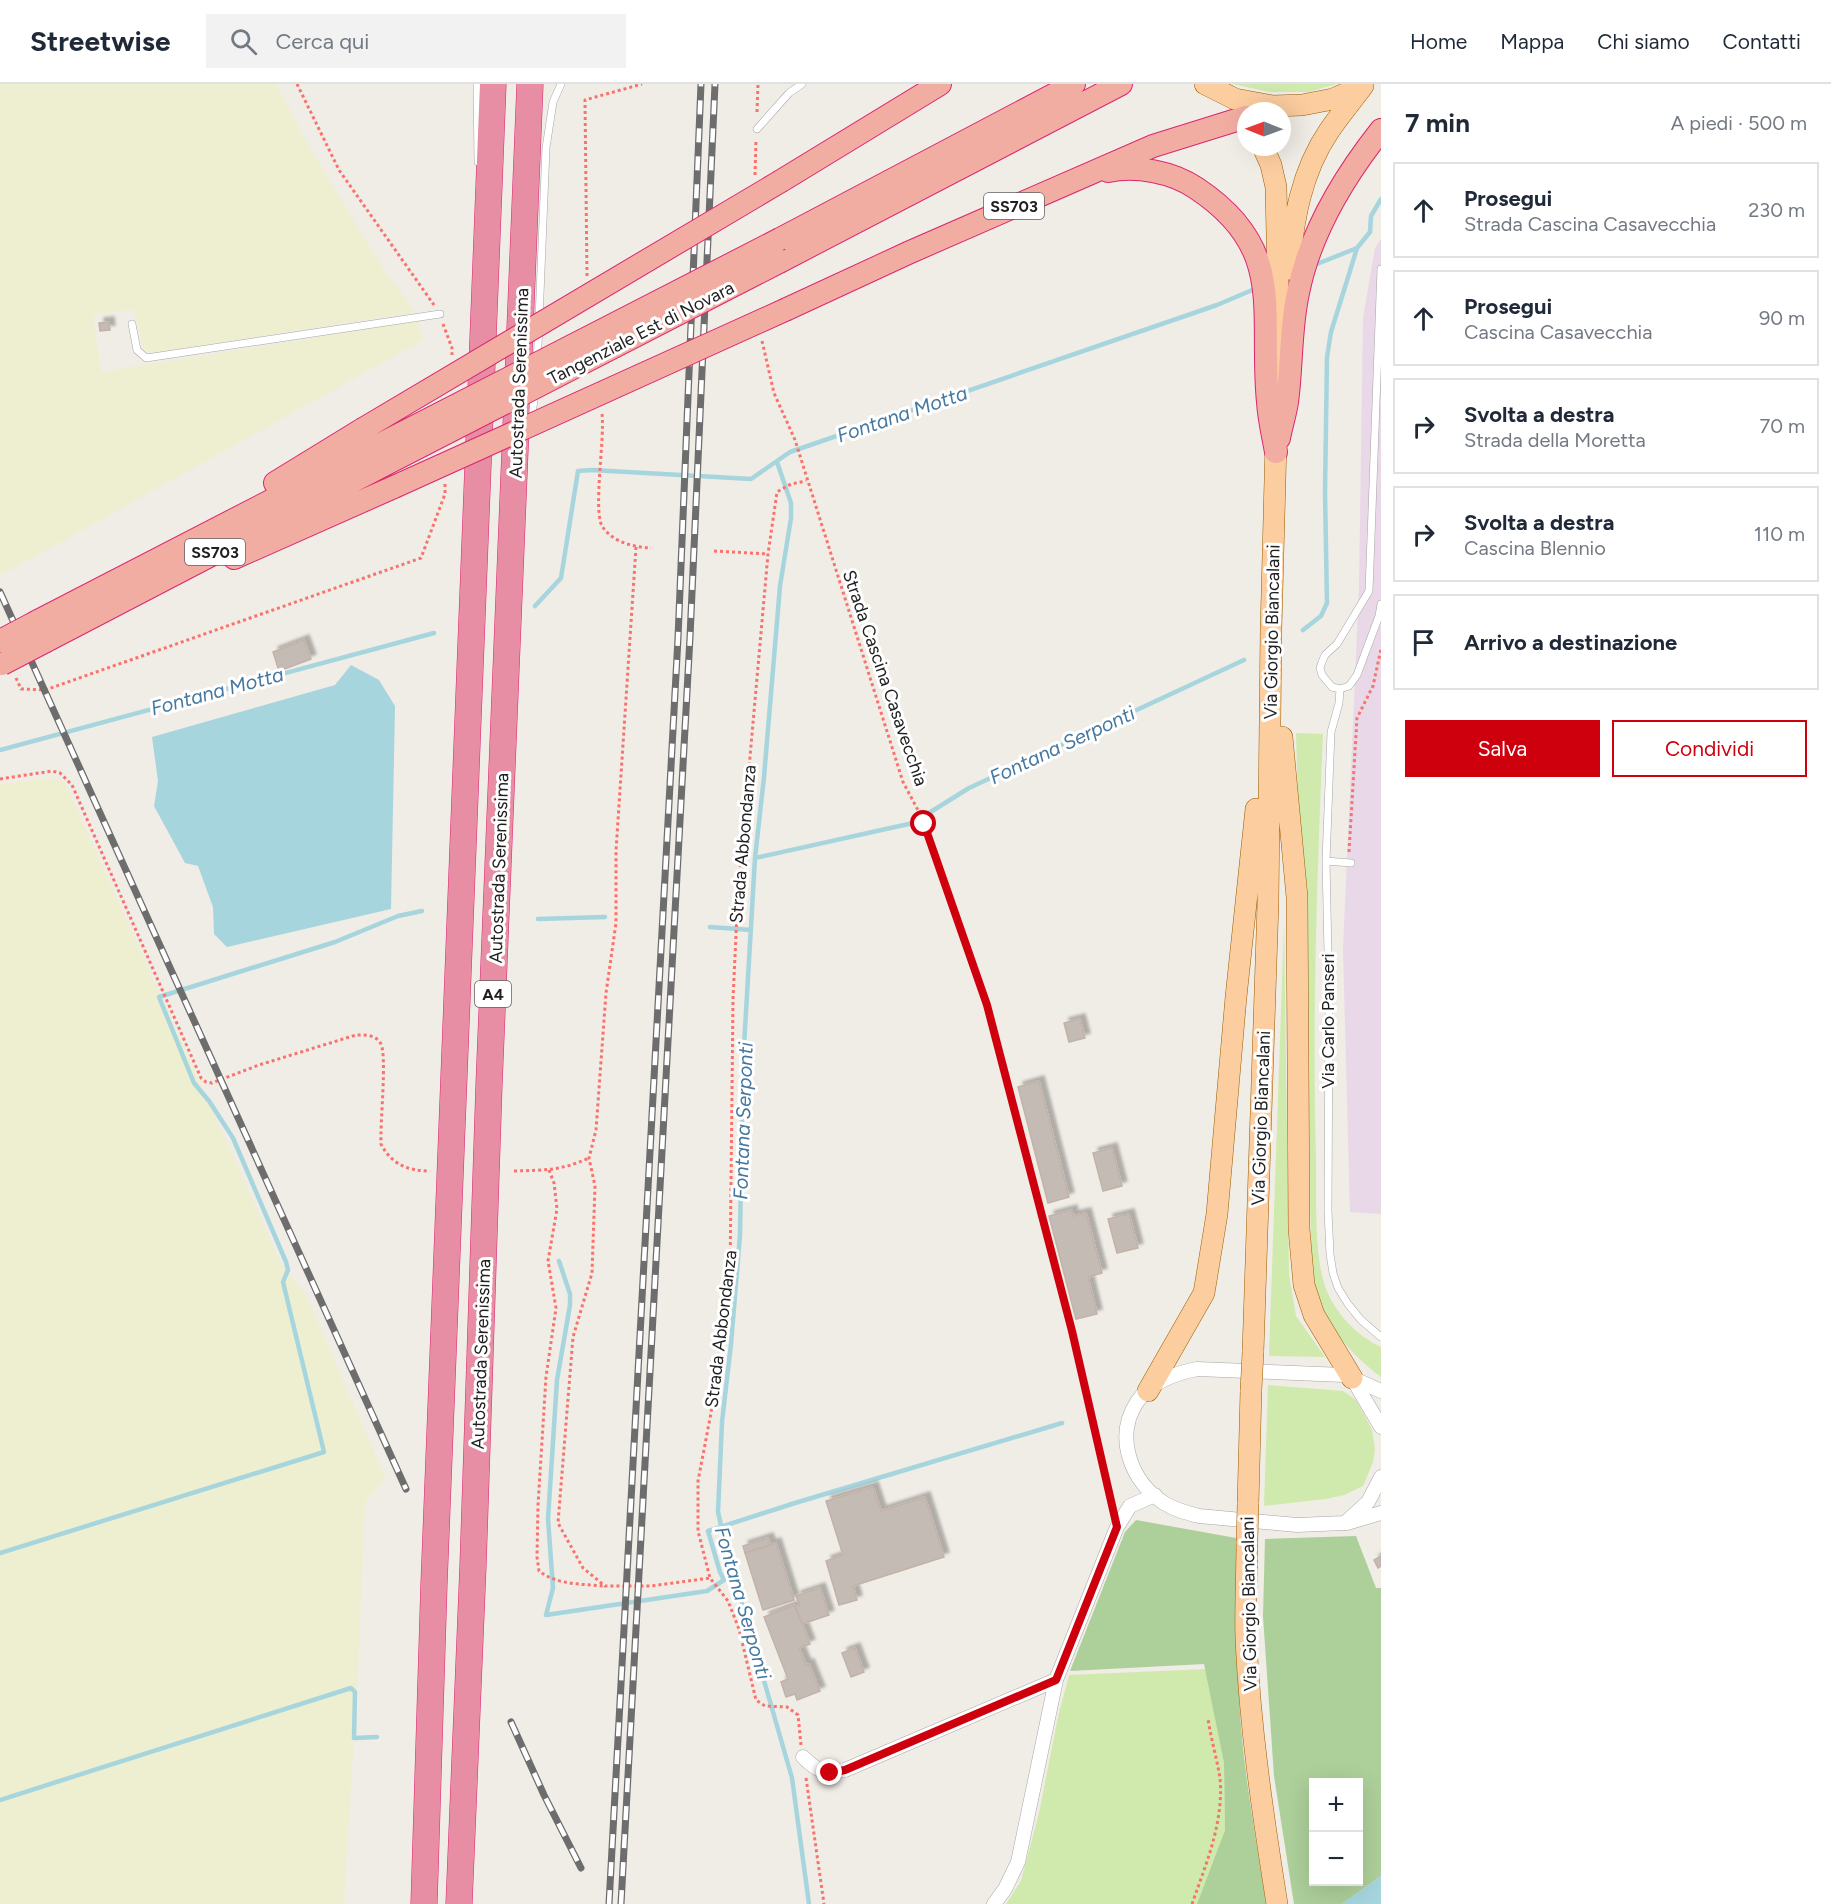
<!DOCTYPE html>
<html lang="it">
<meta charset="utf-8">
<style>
body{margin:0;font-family:Figtree,sans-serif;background:#f2f2f3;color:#1f2937}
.controls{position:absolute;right:18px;bottom:18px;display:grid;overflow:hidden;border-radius:0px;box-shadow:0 6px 24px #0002}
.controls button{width:54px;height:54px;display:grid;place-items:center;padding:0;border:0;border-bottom:2px solid #e0e1e3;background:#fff;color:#1f2937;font:30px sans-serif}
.compass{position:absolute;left:1237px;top:18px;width:54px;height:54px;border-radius:50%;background:#fff;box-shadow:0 6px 24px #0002;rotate:271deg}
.stop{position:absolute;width:18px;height:18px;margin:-14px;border:4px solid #cf000e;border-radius:50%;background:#fff}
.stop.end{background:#cf000e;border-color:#fff;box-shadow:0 2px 6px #0008}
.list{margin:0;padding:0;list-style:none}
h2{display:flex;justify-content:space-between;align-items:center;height:78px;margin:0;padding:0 24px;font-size:26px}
h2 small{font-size:20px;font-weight:400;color:#747a83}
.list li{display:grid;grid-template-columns:39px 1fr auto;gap:18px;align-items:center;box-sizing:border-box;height:96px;margin:0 12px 12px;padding:0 12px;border:2px solid #e0e1e3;border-radius:0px}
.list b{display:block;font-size:22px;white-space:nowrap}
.list p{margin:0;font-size:20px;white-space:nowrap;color:#747a83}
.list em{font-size:20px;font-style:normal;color:#747a83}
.actions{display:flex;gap:12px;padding:18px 24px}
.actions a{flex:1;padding:14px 0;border:2px solid #cf000e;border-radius:0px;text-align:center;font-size:21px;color:#cf000e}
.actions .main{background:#cf000e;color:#fff}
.icon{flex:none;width:33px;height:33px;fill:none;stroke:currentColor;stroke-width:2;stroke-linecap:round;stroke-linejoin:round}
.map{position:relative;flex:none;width:1381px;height:1820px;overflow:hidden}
header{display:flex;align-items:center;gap:36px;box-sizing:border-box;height:84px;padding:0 30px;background:#fff;border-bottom:2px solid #e0e1e3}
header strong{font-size:28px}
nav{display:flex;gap:33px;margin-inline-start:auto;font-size:21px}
.search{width:420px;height:54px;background:#f2f2f3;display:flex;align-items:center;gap:15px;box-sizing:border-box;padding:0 21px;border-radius:0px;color:#747a83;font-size:22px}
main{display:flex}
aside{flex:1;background:#fff}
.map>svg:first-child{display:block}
</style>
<header>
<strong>Streetwise</strong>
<div class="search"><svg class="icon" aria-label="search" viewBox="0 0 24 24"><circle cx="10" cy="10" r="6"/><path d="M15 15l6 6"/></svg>Cerca qui</div>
<nav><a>Home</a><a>Mappa</a><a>Chi siamo</a><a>Contatti</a></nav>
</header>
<main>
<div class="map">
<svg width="1381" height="1820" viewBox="0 0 1381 1820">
<defs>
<filter id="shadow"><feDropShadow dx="5" dy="-5" stdDeviation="1.5" flood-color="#0004"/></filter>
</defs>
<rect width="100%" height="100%" fill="#f0ece6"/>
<path fill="#e9d8e7" d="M1381,155V1130L1350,1128L1343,865L1359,504L1363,234L1375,164Z"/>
<path fill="#eeefd1" d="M0,0H276L314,70L387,191L416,228L152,269L144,265L133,225L93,231L101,288L418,237L423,256L0,492Z
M52,693L65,699L282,1181L305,1209L386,1395L365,1418L358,1588L344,1820H0V701Z"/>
<path fill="#cfeaac" d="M1232,0H1337L1308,8H1270Z
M1296,649L1323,650C1317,791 1312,932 1316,1074C1317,1112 1313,1169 1326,1205C1336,1230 1357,1252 1381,1263V1293C1343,1264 1321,1235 1312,1188Z
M1284,841L1289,1191L1296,1232L1325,1273L1269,1272Z
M1268,1301L1343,1307L1356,1316L1366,1334L1372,1346L1375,1365L1373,1378L1363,1402L1344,1411L1326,1415L1264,1422Z
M1206,1585L1224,1679L1225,1746L1197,1820H1006L1021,1797L1039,1729L1058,1633L1069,1591Z"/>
<path fill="#adcf9a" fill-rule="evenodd" d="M1136,1436L1236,1454C1237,1517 1236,1580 1241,1643C1246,1702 1257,1761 1266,1820H1197L1225,1746L1224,1679L1204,1580L1070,1587L1125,1448Z
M1356,1452L1376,1504H1381V1792L1342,1820H1294L1274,1692L1263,1532L1265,1455ZM1314,1698H1358V1798H1314Z"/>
<path fill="#a6d5de" d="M351,581L379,596L395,622L391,825L227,863L214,850L213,823L198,782L185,779L154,722L158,697L152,653L335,601Z
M1381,1792V1820H1342Z"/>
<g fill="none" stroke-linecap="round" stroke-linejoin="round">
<path stroke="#a6d5de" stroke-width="4.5" d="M1312,182L1357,164
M535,522L561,494L578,387L592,386L751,395L790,368L1217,221L1257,204
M1303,546L1321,532L1327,519L1325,408L1327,273L1331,248L1350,187L1357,164L1370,148L1371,132L1381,115
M0,666L434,549
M755,774L764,693L780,502L791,434V419L777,378
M538,835L605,833
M710,843L751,846
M559,1177L570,1210V1221L557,1296L548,1435L553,1504L546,1531L707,1507L724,1496L720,1488L708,1447L795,1419L1062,1339
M0,1469L324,1368L283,1198L288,1186L286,1178L233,1054L209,1017L194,999L159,913L335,858L398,832L422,827
M0,1716L351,1604L355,1608L354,1654L377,1653
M809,1820L792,1694L727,1468L718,1428L722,1338L731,1260L740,1151L743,979L755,774L913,739L969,704L1244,576"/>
</g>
<path fill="#c5bbb5" stroke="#c2b2a8" stroke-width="1.5" filter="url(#shadow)" d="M109,238L110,246L100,247L99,239Z
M304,556L311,575L279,587L273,568Z
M1080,935L1085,954L1069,958L1064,939Z
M1039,997L1069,1113L1048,1119L1018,1003Z
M1112,1064L1122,1102L1103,1107L1093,1069Z
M1072,1126L1073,1132L1086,1129L1102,1189L1088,1193L1097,1230L1076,1235L1049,1132Z
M1129,1130L1138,1164L1117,1169L1108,1135Z
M873,1403L881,1427L925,1413L944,1473L853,1502L857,1516L839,1521L826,1477L843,1471L826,1417Z
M768,1454L771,1461L745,1469L743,1462Z
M776,1459L794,1516L763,1526L745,1469Z
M1381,1472V1482L1378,1484L1374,1476Z
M820,1504L829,1531L802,1540L795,1523L800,1522L796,1512Z
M795,1521L810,1560L799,1564L806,1581L809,1580L820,1607L797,1616L795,1610L786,1613L781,1598L788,1595L764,1533Z
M855,1564L864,1588L851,1593L842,1569Z"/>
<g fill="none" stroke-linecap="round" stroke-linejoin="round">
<defs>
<path id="service" d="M477,0L478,78
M757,45L789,9L802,0
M1381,185L1369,507L1337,560L1325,571L1322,578L1320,584L1322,591L1332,603L1340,605L1349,602L1357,591L1379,532L1381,520
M539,235L546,64L553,18L561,0
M132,240L137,266L146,274L440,230
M537,274L539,246
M531,337L535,309
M1340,605L1339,619L1331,648L1326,777L1329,916L1328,1127L1330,1170L1333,1189L1338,1204L1348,1220L1361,1236L1381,1253
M1326,777L1351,779"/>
<path id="minor" d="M1352,1294L1381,1307
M1381,1343L1352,1294L1344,1291L1197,1285C1176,1289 1149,1299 1137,1318C1114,1353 1131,1398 1164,1419C1175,1426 1187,1429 1199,1432L1297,1441L1345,1439L1368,1418L1381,1393
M1347,1439L1381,1429
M803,1673C818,1688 824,1690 845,1686L1056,1596
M994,1820L1005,1805L1018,1778L1056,1596L1117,1443L1130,1422L1155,1411"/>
<path id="primary" d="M1205,0L1235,15L1273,22L1302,21L1333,15L1363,2
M1289,185C1293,137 1301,88 1329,47C1339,32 1351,18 1362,3
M1282,653L1297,813L1299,1145L1304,1201L1314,1231L1352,1294
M1253,1268L1268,819L1271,546L1279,246L1276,103L1271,81L1263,63
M1148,1307L1204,1209L1217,1130L1236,913L1256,725
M1248,1420L1251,1306
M1247,1458C1247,1490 1245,1523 1246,1555C1250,1644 1263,1732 1277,1820"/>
<path id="trunk" d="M1108,87C1136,81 1172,88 1196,104C1288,165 1259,227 1268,318C1269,335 1273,351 1276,368
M781,97L940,0
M780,155L1074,0
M781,177L1121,0
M787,225L908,169L1153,62L1246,33
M1279,354C1281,343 1285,331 1287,318C1292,282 1290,245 1298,209C1310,148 1343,94 1381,46
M275,399L363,345
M234,474L394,403
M36,538L373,364
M46,557L384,381"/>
<path id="motorway" d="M424,1820L434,1500L493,0
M459,1820L473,1482L489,1001L530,0"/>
</defs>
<use href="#service" stroke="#a6a6a6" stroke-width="8"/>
<use href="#minor" stroke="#a6a6a6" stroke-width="15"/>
<use href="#primary" stroke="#9b5d00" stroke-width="22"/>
<use href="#trunk" stroke="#dc2570" stroke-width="24"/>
<use href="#motorway" stroke="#dc2570" stroke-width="27"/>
<path stroke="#fa726c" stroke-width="3" stroke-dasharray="3 3" stroke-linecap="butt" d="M297,0L339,86L434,221
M757,28L758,0
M755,91L756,56
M587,192L585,16L642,0
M443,240L452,264V271
M762,257L774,309L795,356L903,698L920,730L987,921L1072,1247L1112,1423
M602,330C605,355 593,425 602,442C612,458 633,463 651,464
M636,463L616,767V839L606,909L596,1046L589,1074L595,1102L592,1189L573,1253L558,1439L583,1484L605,1502H651L710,1494
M714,467L768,470
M16,594L21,605L45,606L421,474L445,410V400
M0,695L52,687L60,689L72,701L201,994L206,998L212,999L259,981L356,951C364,951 376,950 381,960C387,973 380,1039 381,1060C391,1080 408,1087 430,1087
M1349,768L1357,634L1373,602L1381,565
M549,1086L554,1099L557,1125L548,1177L556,1224L546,1293L538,1421L537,1473L539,1487C557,1501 582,1500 604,1502
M514,1087C545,1086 560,1087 589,1074
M801,1661L798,1631L787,1623L765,1622L756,1616L739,1545L728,1517L710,1494L698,1447V1397L711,1329L730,1193L733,915L738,808L768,470L777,408L791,400L806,397
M806,1694L824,1820
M1192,1820C1206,1780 1224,1738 1220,1694C1217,1675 1211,1655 1208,1635"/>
<use href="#service" stroke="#fff" stroke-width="7"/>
<use href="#minor" stroke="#fff" stroke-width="14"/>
<use href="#primary" stroke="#fccd9f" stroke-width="21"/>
<use href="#trunk" stroke="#f2ada2" stroke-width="22"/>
<use href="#motorway" stroke="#e78da4" stroke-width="26"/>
<defs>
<path id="rail" d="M0,508L406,1405
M511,1638L544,1711L581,1784
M609,1820L678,554L701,0
M621,1820L690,553L715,0"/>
</defs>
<use href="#rail" stroke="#6d6d6d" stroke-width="7"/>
<use href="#rail" stroke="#fff" stroke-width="4.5" stroke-dasharray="14" stroke-linecap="butt"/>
<defs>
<path id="primary-bridge" d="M1251,1306L1253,1268
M1247,1458L1248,1420"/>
<path id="trunk-bridge" d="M363,345L781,97
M373,364L780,155
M384,381L781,177
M394,403L787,225
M0,557L36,538
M2,580L46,557"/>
</defs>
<use href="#primary-bridge" stroke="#9b5d00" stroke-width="22" stroke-linecap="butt"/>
<use href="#trunk-bridge" stroke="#dc2570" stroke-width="24" stroke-linecap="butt"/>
<use href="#primary-bridge" stroke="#fccd9f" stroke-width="21"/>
<use href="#trunk-bridge" stroke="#f2ada2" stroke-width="22"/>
</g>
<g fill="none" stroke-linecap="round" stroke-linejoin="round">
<path stroke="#cf000e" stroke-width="8" d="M830,1689L845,1686L1056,1596L1117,1443L1072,1247L987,921L924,740"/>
</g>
<g text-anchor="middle" stroke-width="6" stroke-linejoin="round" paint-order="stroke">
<g fill="#fff" stroke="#626262" stroke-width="1.5">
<rect x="984" y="109" width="60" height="26" rx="4.5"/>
<rect x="185" y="455" width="60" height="26" rx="4.5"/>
<rect x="475" y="897" width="36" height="26" rx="4.5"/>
</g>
<g font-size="16" font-weight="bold" fill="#1f1f1f">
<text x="1014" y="128">SS703</text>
<text x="215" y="474">SS703</text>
<text x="493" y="916">A4</text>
</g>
<g font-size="18" fill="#1f1f1f" stroke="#fff">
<text transform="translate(641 249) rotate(-27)" y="6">Tangenziale Est di Novara</text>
<text transform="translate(519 299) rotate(-88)" y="6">Autostrada Serenissima</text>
<text transform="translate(1272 548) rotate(-89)" y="6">Via Giorgio Biancalani</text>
<text transform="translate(885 594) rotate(71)" y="6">Strada Cascina Casavecchia</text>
<text transform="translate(743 760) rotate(-85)" y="6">Strada Abbondanza</text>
<text transform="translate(499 784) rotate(-88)" y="6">Autostrada Serenissima</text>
<text transform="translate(1328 937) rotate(-90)" y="6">Via Carlo Panseri</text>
<text transform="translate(1261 1034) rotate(-88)" y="6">Via Giorgio Biancalani</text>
<text transform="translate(721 1245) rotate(-83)" y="6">Strada Abbondanza</text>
<text transform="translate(481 1270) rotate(-88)" y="6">Autostrada Serenissima</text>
<text transform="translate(1249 1520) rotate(-91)" y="6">Via Giorgio Biancalani</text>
</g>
<g font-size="20" font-style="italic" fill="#4578a0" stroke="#fff">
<text transform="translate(902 330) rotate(-19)" y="7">Fontana Motta</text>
<text transform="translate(217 607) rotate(-15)" y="7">Fontana Motta</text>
<text transform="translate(1062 661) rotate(-25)" y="7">Fontana Serponti</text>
<text transform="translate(743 1037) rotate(-88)" y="7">Fontana Serponti</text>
<text transform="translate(743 1519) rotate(74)" y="7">Fontana Serponti</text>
</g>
</g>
</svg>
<div class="controls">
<button>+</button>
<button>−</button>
</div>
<svg class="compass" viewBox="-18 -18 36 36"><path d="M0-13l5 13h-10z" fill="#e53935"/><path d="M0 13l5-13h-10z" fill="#747a83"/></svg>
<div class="stop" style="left:924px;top:740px"></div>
<div class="stop end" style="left:830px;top:1689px"></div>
</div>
<aside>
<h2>7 min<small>A piedi · 500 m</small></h2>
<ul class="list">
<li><svg class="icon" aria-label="ahead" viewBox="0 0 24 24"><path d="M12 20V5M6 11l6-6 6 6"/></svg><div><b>Prosegui</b><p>Strada Cascina Casavecchia</p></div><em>230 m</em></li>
<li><svg class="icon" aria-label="ahead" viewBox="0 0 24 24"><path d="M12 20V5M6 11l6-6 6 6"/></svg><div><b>Prosegui</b><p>Cascina Casavecchia</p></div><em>90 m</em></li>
<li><svg class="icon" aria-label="right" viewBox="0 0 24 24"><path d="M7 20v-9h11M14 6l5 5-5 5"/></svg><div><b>Svolta a destra</b><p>Strada della Moretta</p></div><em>70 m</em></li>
<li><svg class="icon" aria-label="right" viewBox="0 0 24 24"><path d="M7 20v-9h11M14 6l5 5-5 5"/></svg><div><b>Svolta a destra</b><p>Cascina Blennio</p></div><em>110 m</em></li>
<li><svg class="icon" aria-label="arrive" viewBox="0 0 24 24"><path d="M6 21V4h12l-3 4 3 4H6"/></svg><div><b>Arrivo a destinazione</b></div></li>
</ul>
<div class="actions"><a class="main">Salva</a><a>Condividi</a></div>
</aside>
</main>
